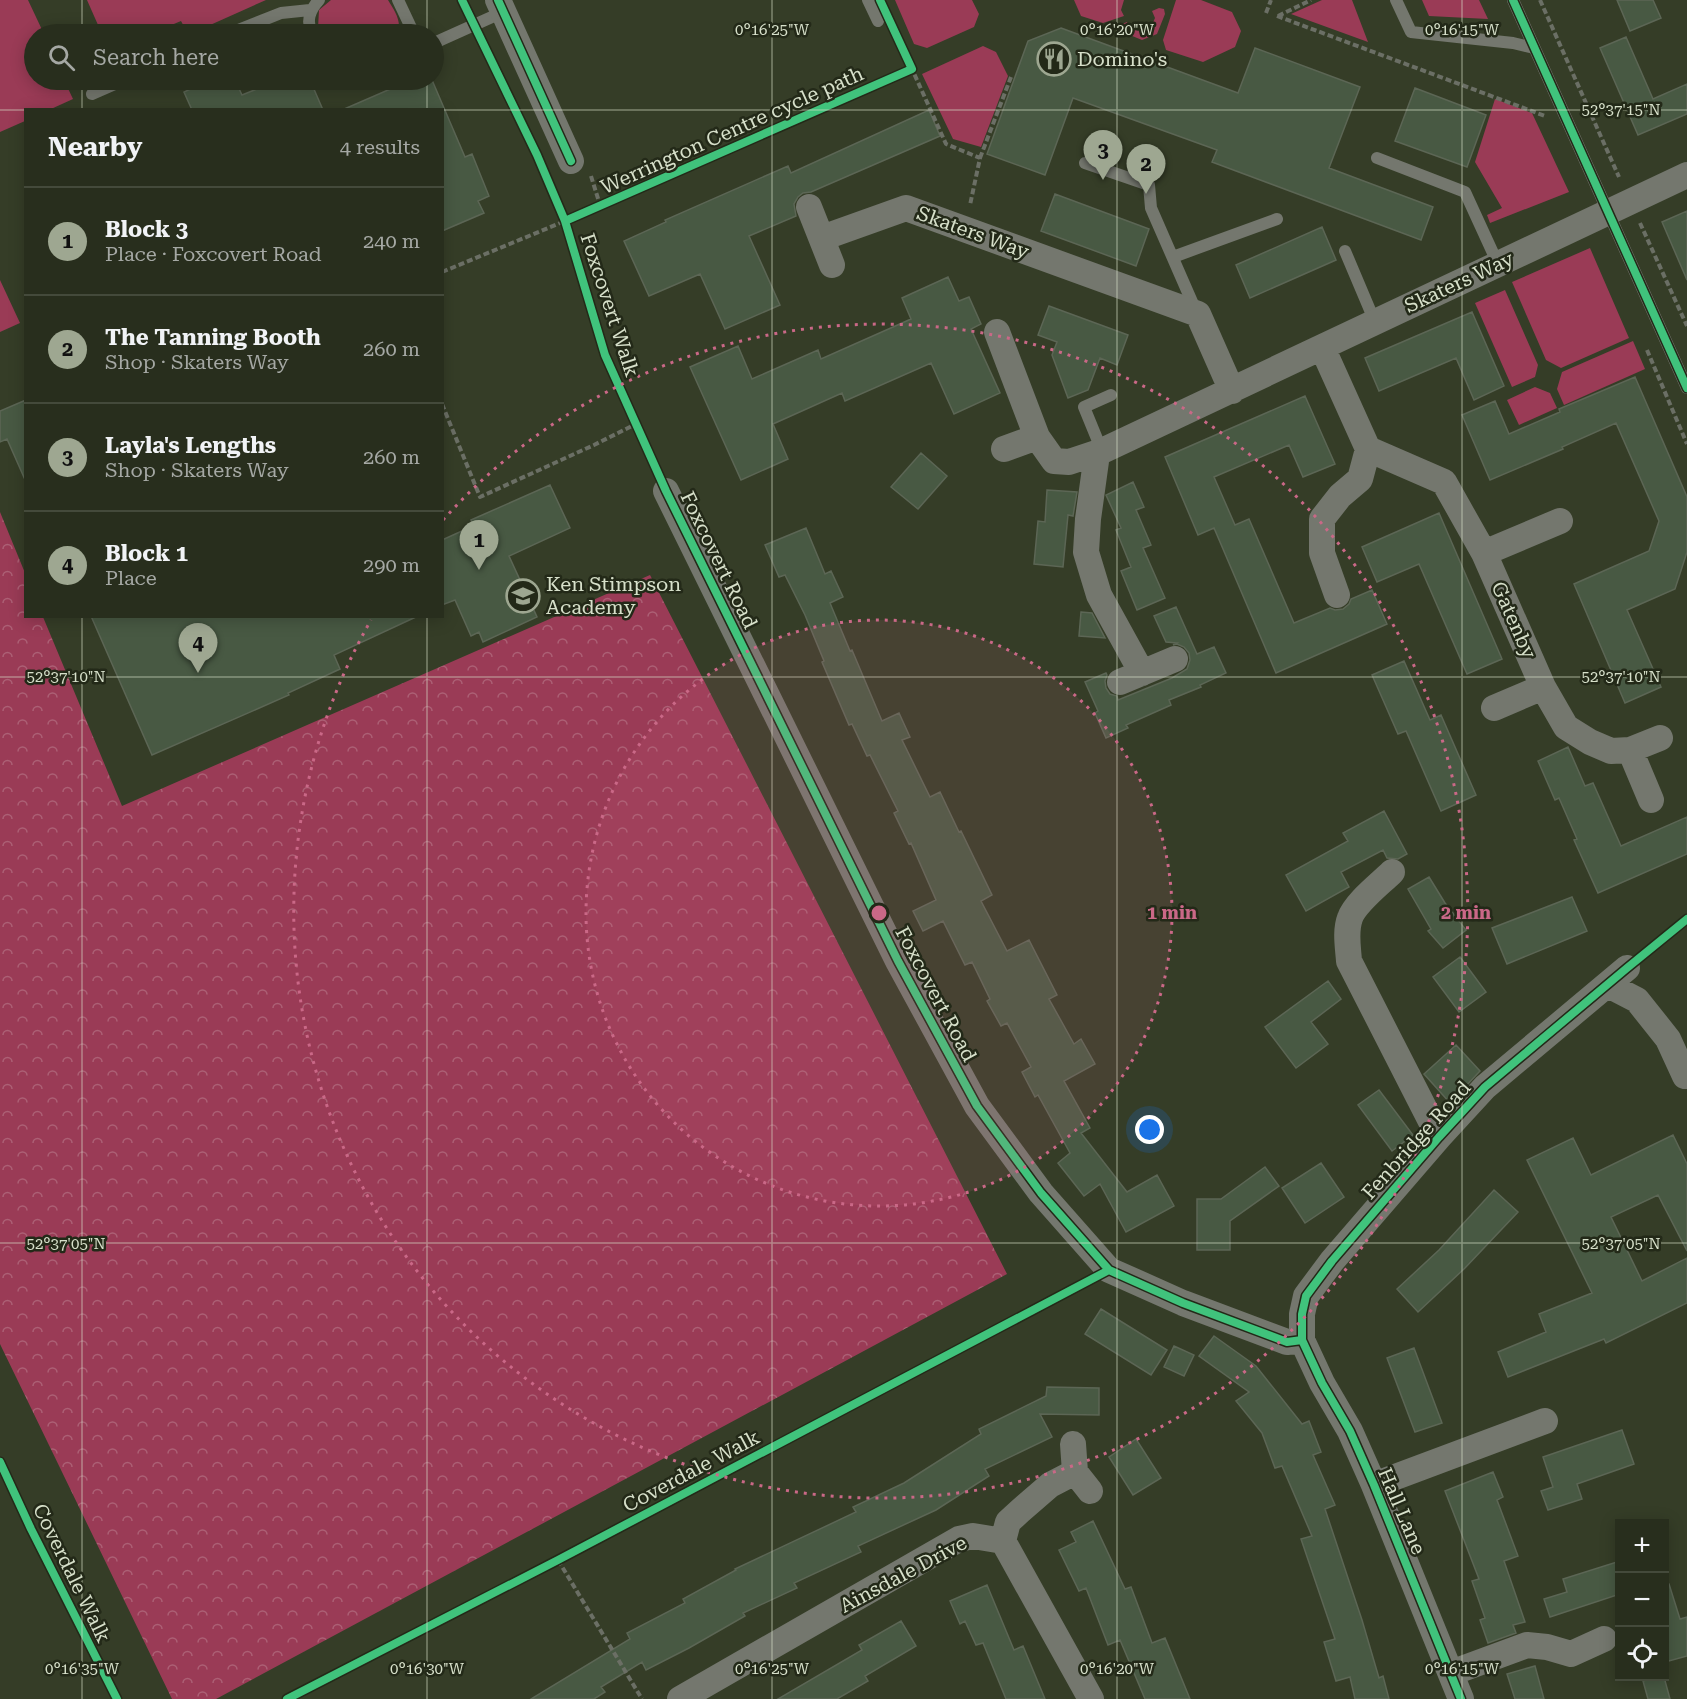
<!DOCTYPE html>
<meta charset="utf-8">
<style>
body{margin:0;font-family:"Roboto Serif",serif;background:#303626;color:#f1f3f6}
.controls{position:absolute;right:18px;bottom:18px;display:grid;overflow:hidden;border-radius:0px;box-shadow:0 3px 15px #0003}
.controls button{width:54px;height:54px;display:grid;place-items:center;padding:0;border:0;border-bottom:2px solid #444a3b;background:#282e1d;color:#f1f3f6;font:30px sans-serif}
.you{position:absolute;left:1150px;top:1130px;width:21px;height:21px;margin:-15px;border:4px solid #fff;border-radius:50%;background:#1a73e8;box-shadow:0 0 0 9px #1a73e833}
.badge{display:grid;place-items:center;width:39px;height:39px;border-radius:50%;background:#9ea791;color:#111;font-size:20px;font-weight:700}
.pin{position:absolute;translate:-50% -50px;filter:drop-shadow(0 2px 3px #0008)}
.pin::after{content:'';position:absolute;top:32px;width:21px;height:18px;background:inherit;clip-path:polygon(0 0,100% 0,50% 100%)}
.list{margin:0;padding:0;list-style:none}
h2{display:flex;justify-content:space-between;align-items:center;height:78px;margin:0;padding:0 24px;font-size:26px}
h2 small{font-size:20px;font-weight:400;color:#a5a8a4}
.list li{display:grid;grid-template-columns:39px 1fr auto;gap:18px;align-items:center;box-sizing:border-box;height:108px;padding:0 24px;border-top:2px solid #444a3b}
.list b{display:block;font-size:22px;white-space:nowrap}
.list p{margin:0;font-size:20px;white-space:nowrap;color:#a5a8a4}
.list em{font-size:20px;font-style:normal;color:#a5a8a4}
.icon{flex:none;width:33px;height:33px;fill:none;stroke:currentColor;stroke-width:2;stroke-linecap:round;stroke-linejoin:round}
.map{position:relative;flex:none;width:1687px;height:1699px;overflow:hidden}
.search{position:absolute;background:#282e1d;box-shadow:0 3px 15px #0003;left:24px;top:24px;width:420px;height:66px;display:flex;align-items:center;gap:15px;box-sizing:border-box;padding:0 21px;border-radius:33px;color:#a5a8a4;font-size:22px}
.panel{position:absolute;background:#282e1d;box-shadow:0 3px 15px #0003;left:24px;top:108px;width:420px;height:510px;border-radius:0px}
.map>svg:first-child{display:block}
</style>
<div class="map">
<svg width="1687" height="1699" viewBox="0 0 1687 1699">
<defs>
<pattern id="park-crowns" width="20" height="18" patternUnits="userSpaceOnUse" patternTransform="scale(1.5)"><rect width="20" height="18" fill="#9a3b56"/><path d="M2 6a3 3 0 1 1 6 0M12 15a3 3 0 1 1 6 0" fill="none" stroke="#ac6075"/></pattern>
</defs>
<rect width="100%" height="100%" fill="#353d27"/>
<path fill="#9a3b56" d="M0,0H28L44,34H34V80H64L73,99L51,109L26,110L25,121L0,132Z
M87,0H266L190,34H188L181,21L150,34H102Z
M331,0H388C394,10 403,22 397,34H320L318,28L319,10Z
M895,0H972L979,14L974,27L927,48L914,44Z
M1074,0H1124L1121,10L1124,16L1103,23L1081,16Z
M1176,0H1201L1232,12L1241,31L1235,47L1203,62L1166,50L1163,40Z
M1322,0H1352L1368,42L1291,14Z
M1422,0H1479L1488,19L1429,16Z
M1159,8L1164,9L1165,14L1157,34L1142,40L1120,31L1122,24L1127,22L1129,27L1138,31L1151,27L1155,18L1152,11Z
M983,46L996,52L1008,76L981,147L953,139L922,74Z
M1495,99L1532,113L1569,192L1490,223L1487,215L1502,208L1475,162Z
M1590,248L1629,338L1561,368L1546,360L1512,282Z
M0,280L20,323L0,332Z
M1505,290L1538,365L1535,377L1512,387L1475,303Z
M1633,341L1645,369L1564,405L1557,389L1562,372Z
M1535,387L1550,393L1557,408L1519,425L1507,400Z"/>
<path fill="url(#park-crowns)" d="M0,512L25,573L26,616L43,617L122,806L650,575L1007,1274L216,1699H172L0,1344Z"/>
<path fill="#485943" stroke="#5c6655" stroke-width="1.5" d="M1617,0H1653L1661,18L1630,31Z
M1061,28L1238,93L1255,48L1360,87L1329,168L1433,207L1421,240L1212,162L1217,150L1073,98L1045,175L987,154L1028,41Z
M1626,37L1653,99L1687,84V114L1638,135L1600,48Z
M209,80H235L242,95L279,80H310L323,110H192L184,92Z
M411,80H432L465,157L472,154L489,196L478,201L484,213L442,231V110H342Z
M1415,88L1486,115L1467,167L1395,141Z
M929,110L940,136L811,192L803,193L798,197L794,204L796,216L749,236L780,305L725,329L700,274L649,296L624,241L666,222L665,220L788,166L791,173Z
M1055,194L1149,229L1136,266L1041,231Z
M1687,211V280L1662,222Z
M1322,227L1336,260L1250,298L1236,265Z
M948,277L959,301L969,297L981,324L971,329L1000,393L954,414L931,363L845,401L842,393L773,424L788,459L741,480L690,367L738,346L752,379L818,350L821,359L911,319L902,298Z
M1049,306L1128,335L1117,365L1100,358L1088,390L1068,398L1052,355L1057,342L1038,335Z
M1472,312L1504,386L1474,400L1456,358L1379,391L1365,358Z
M1635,377L1687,497V552L1675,589L1627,610L1661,687L1625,703L1574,584L1649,551L1659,521L1616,423L1562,447L1563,449L1490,480L1462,415L1495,401L1509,434L1560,412L1559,409Z
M1305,396L1335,464L1303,477L1289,445L1214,477L1235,525L1249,519L1294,623L1330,608L1335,610L1343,609L1349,604L1351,599L1372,590L1387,624L1276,673L1214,528L1198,535L1165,457Z
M26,400V482L7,439L0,442V411Z
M921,453L947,476L918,509L891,487Z
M1133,482L1144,507L1136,510L1151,545L1143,548L1165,598L1137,610L1121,571L1131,567L1116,530L1121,528L1106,495Z
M550,485L570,528L509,556L537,617L483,642L479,632L471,636L455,600L442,605V540L473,526L471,520Z
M1047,490L1077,492L1073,516L1068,515L1063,567L1034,564L1038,521L1045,522Z
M1439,513L1502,659L1467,674L1419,564L1377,582L1362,547Z
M806,528L825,574L831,571L843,597L830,603L850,651L852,650L882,721L899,713L910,737L902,740L930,797L940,792L959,832L961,831L992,895L981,901L1007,951L1029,940L1057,995L1049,999L1074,1044L1081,1039L1095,1064L1064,1081L1090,1128L1081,1133L1127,1192L1157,1175L1174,1206L1126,1232L1100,1184L1084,1196L1058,1163L1070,1153L1038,1095L1035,1097L1022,1072L1031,1067L1007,1023L1001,1026L987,1001L990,999L972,962L965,965L943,921L923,931L913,911L936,900L911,843L909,844L894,813L898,811L870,755L867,756L852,724L849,725L822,662L824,661L805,615L785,575L779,577L765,545Z
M1176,607L1197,654L1214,647L1226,673L1200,685L1201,687L1169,700L1171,705L1126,725L1128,728L1106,738L1095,713L1098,711L1085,682L1106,673L1107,675L1105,681L1106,688L1110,694L1117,696L1118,700L1172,678L1187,669L1190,660L1189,653L1184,647L1177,644L1173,645L1177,643L1166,642L1154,616Z
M1081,612L1092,613L1105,638L1079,636Z
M91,616H418L334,655L340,669L288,693L289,695L152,755Z
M1404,661L1430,720L1441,715L1476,795L1441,811L1406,731L1398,734L1372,675Z
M1568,747L1585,786L1593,783L1621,846L1687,817V854L1598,893L1574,840L1577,839L1559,798L1555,800L1538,761Z
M1384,811L1407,854L1398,859L1387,858L1383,850L1341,872L1349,887L1306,911L1286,875L1348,841L1343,833Z
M1429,877L1445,903L1466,930L1443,948L1428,931L1431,929L1408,889Z
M1572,897L1587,931L1507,964L1492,928Z
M1460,957L1486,992L1459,1012L1433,977Z
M1328,981L1341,999L1311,1022L1328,1044L1296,1068L1265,1027Z
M1456,1045L1480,1071L1450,1103L1424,1074Z
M1379,1090L1413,1135L1392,1151L1358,1105Z
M1673,1135L1687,1164V1251L1658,1195L1611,1217L1642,1281L1687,1258V1303L1606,1343L1604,1339L1508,1377L1498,1352L1546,1332L1539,1314L1592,1293L1527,1160L1573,1138L1591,1175Z
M1321,1163L1344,1197L1305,1223L1282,1188Z
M1265,1167L1279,1186L1230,1221V1250H1197V1199H1221Z
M1494,1190L1518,1212L1465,1268L1418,1312L1397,1289L1439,1250Z
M1101,1309L1167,1350L1151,1375L1085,1334Z
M1214,1336L1256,1366L1302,1424L1309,1421L1321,1452L1313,1455L1335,1505L1325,1509L1362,1620L1379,1678L1383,1676L1389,1699H1355L1350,1677L1336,1681L1324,1642L1335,1639L1301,1539L1312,1536L1282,1466L1275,1468L1262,1433L1236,1401L1249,1392L1199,1356Z
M1174,1346L1194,1355L1184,1376L1164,1367Z
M1414,1348L1442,1423L1415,1432L1387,1358Z
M1047,1387L1099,1388V1415L1040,1414L1052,1437L985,1469L989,1476L936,1510L858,1546L861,1552L794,1583L797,1588L743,1613L745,1616L689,1648L646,1670L642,1662L601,1687L605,1692L594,1699H531L630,1639L627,1633L685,1603L683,1599L736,1570L735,1569L856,1512L853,1507L904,1483L981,1434L979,1429L1046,1396Z
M1622,1430L1634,1464L1577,1484L1582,1499L1548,1510L1541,1491L1553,1487L1543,1457Z
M1136,1439L1161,1478L1133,1495L1109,1457Z
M1493,1472L1503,1497L1497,1500L1518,1556L1504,1561L1525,1622L1513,1625L1516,1633L1488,1643L1480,1620L1485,1618L1472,1581L1479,1579L1445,1491Z
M1093,1521L1125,1589L1131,1587L1152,1643L1165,1638L1190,1699H1145L1120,1640L1108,1645L1086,1588L1079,1591L1059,1550L1076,1542L1071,1532Z
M1620,1561V1594L1550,1617L1544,1599L1567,1592L1563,1579Z
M1665,1584H1669L1680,1619L1687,1617V1656L1665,1662Z
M987,1585L1014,1650L1023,1646L1045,1699H1006L983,1643L976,1645L965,1621L960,1624L950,1601Z
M901,1621L916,1646L865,1676L868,1681L837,1699H778L862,1650L859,1645Z
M1535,1666L1544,1699H1515L1507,1674Z
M1657,1677H1664L1670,1699H1648L1643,1681Z"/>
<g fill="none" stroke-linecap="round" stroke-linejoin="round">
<path stroke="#6b6f65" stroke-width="4" stroke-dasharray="6 3" stroke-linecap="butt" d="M1540,0L1619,177
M1266,13L1271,0
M1277,16L1545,116
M1278,16L1311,0
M914,67L912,69L946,144L980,158L970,205
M262,80L264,81
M980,158L1011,77
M591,176L600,205
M1640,223L1687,326
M442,272L565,221
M1647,350L1687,444
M442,404L480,497L594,445L636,424
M558,1560L642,1699"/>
<path stroke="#74776e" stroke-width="12" d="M398,0L414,34
M868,0L878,21
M1396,0L1411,32L1513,43L1534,48
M1513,0L1687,388
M228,34L281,13L310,10
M312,34C306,21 309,11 319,0
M434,43L503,12
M92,94L124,80
M1377,158L1465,192L1498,264
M1085,163L1149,185L1151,208L1196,311
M1345,251L1375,322
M1173,257L1277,219
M1102,451L1084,407L1111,395"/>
<path stroke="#74776e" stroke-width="26" d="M498,0L571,161
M809,207L832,265
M822,238L906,208L1198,314L1232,391
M997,332L1037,437L1054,461L1069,462L1102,451L1687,175
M1322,347L1368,449
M1004,449L1037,437
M1097,454L1088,519L1086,552L1099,595L1142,673
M666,491L898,961L977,1106L1041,1193L1109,1270L1183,1303L1287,1342L1302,1340
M1484,553L1560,521
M1337,595L1322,553V519L1340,496L1360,479L1368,449L1444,482L1484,553L1543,687L1566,727L1590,742L1611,751L1630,750L1660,738
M1120,682L1175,659
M1494,708L1543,687
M1630,750L1651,800
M1392,872C1380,884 1355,903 1350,918C1345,931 1348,947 1349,961L1439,1137
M1608,985L1637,1000L1668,1039L1685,1076
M1073,1444L1075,1472L1090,1491
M1374,1485L1545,1421
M1003,1541L1008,1522L1020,1511L1050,1485L1075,1472
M1451,1673L1527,1645L1547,1647L1571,1654L1604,1639
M680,1699L959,1539L973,1536L1003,1541L1091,1699
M1461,1699L1374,1485L1350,1431L1322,1383L1302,1340V1314L1306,1296L1332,1261L1439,1137L1485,1087L1627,968"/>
<defs>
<path id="cycleway" d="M462,0L537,155L565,221L605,355L666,491L898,961L977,1106L1041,1193L1109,1270L1183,1303L1287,1342L1302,1340
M498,0L571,161
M1513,0L1687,388
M565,221L912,69L880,0
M0,1462L31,1529L117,1699
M287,1699L558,1560L1109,1270
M1461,1699L1374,1485L1350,1431L1322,1383L1302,1340V1314L1306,1296L1332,1261L1439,1137L1485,1087L1627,968L1687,919"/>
</defs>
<use href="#cycleway" stroke="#232918" stroke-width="11"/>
<use href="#cycleway" stroke="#40c37c" stroke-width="8"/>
</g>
<path fill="none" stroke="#d7e0ca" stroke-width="1.5" stroke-opacity="0.45" d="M82,0V34M427,0V34M772,0V1699M1117,0V1699M1462,0V1699M82,80V110M427,80V110M0,110H26M442,110H1687M82,616V1699M427,616V1699M0,677H1687M0,1243H1687"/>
<circle cx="879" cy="913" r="293" fill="#ca6887" fill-opacity=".12"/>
<g fill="none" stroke="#ca6887" stroke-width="3" stroke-dasharray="3 6">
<circle cx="879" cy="913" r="293"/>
<path d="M443 520A587 587 0 1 1 371 620"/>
</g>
<defs>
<symbol id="restaurant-ring" viewBox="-11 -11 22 22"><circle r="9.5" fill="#232918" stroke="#9ea791" stroke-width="1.5"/><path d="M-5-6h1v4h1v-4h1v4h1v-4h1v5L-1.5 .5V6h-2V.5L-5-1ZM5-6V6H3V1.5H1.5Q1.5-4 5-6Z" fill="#9ea791"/></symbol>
<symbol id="school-ring" viewBox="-11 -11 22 22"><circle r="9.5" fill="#232918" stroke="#9ea791" stroke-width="1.5"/><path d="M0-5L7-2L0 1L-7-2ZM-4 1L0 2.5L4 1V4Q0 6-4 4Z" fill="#9ea791"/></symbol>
</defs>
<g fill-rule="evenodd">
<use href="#restaurant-ring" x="1035" y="40" width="38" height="38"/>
<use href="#school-ring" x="504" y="577" width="38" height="38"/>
</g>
<g text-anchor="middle" stroke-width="5" stroke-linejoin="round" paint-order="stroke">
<g font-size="20" fill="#d7e0ca" stroke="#232918" text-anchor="start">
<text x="1077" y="66">Domino's</text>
<text x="546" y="591">Ken Stimpson<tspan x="546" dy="23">Academy</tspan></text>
</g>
<g font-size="20" fill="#d7e0ca" stroke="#232918">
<text transform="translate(732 130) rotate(-24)" y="7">Werrington Centre cycle path</text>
<text transform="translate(973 232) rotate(20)" y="7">Skaters Way</text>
<text transform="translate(1459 282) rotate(-25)" y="7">Skaters Way</text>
<text transform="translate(610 305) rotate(72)" y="7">Foxcovert Walk</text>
<text transform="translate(719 560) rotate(64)" y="7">Foxcovert Road</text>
<text transform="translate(1514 620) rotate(66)" y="7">Gatenby</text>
<text transform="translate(936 994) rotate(62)" y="7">Foxcovert Road</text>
<text transform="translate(1416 1140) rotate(-48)" y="7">Fenbridge Road</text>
<text transform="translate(691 1471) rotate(-28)" y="7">Coverdale Walk</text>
<text transform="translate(1402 1511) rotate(67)" y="7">Hall Lane</text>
<text transform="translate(72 1573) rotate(64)" y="7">Coverdale Walk</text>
<text transform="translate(903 1574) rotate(-28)" y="7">Ainsdale Drive</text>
</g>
</g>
<g font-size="15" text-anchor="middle" fill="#d7e0ca" stroke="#232918" stroke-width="5" stroke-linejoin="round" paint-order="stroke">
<text x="772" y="35">0°16'25"W</text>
<text x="1117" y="35">0°16'20"W</text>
<text x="1462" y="35">0°16'15"W</text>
<text x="1621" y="115">52°37'15"N</text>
<text x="66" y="682">52°37'10"N</text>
<text x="1621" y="682">52°37'10"N</text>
<text x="66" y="1249">52°37'05"N</text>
<text x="1621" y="1249">52°37'05"N</text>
<text x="82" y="1674">0°16'35"W</text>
<text x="427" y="1674">0°16'30"W</text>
<text x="772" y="1674">0°16'25"W</text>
<text x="1117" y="1674">0°16'20"W</text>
<text x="1462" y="1674">0°16'15"W</text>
</g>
<circle cx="879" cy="913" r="9" fill="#ca6887" stroke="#232918" stroke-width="3"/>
<g font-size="18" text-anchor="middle" font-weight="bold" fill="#ca6887" stroke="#232918" stroke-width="5" stroke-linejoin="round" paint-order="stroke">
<text x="1172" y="919">1 min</text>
<text x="1466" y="919">2 min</text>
</g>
</svg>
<div class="controls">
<button>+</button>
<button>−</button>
<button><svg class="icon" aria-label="locate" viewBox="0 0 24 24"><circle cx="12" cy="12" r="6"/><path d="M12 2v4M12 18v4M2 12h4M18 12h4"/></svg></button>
</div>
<div class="you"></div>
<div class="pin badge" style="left:479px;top:570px">1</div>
<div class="pin badge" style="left:1146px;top:194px">2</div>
<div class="pin badge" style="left:1103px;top:180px">3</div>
<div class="pin badge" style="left:198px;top:673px">4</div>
<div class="search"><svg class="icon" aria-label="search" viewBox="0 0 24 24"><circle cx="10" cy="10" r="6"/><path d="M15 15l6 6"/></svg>Search here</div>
<section class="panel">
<h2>Nearby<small>4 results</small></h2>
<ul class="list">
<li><span class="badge">1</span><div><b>Block 3</b><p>Place · Foxcovert Road</p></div><em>240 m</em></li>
<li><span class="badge">2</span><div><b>The Tanning Booth</b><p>Shop · Skaters Way</p></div><em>260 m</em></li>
<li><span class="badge">3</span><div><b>Layla's Lengths</b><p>Shop · Skaters Way</p></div><em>260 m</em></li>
<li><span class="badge">4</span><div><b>Block 1</b><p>Place</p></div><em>290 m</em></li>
</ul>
</section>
</div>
